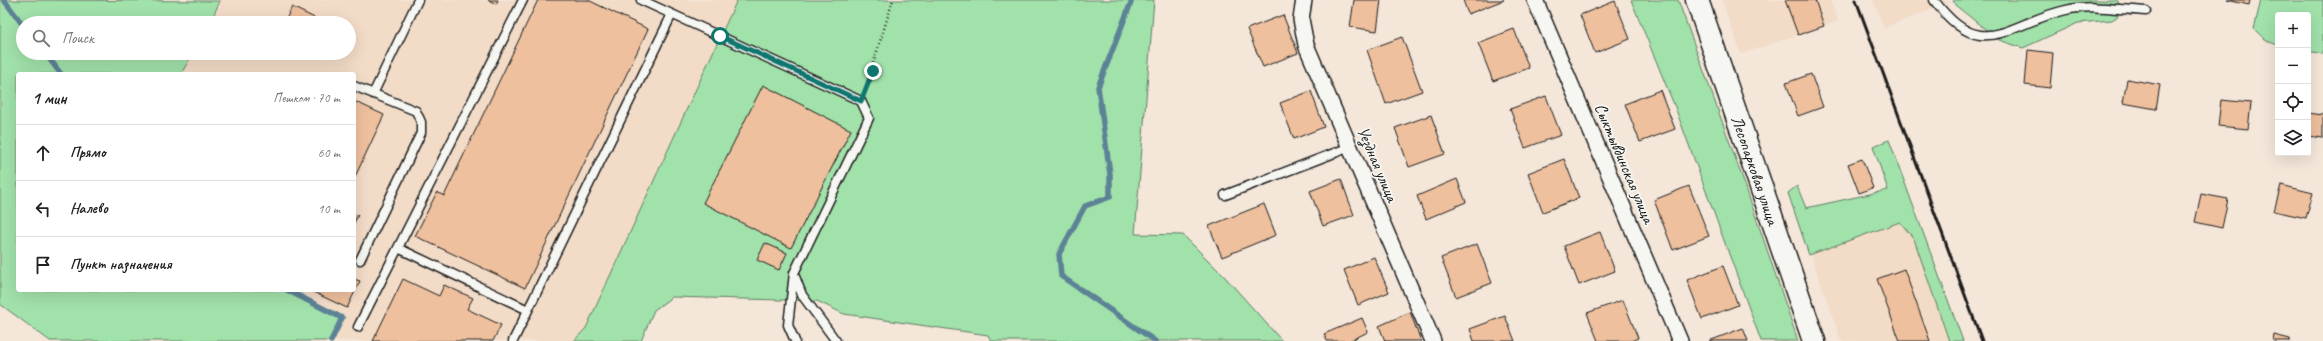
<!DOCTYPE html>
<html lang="ru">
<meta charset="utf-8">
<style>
body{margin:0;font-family:Caveat,sans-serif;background:#f2f2f2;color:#202124}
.controls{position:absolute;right:12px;top:12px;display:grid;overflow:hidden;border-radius:4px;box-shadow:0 4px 16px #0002}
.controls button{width:36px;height:36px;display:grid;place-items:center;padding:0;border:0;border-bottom:1px solid #e0e0e0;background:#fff;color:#202124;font:20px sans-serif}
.stop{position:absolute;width:12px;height:12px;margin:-9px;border:3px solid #0f766e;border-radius:50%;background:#fff}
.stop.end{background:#0f766e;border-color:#fff;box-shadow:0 1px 4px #0008}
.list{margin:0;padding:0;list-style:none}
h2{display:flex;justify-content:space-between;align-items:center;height:52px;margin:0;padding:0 16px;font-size:17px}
h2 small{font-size:13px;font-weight:400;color:#757577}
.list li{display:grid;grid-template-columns:26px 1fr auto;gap:12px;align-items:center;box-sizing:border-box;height:56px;padding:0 16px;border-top:1px solid #e0e0e0}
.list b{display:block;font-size:15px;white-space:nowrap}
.list em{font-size:13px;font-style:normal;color:#757577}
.icon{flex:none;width:22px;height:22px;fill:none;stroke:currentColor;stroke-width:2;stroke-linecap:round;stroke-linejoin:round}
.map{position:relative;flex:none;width:2323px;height:341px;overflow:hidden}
.search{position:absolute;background:#fff;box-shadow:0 4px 16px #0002;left:16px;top:16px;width:340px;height:44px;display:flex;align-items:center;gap:10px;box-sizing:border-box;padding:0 14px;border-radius:22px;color:#757577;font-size:15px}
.panel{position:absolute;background:#fff;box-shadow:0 4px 16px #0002;left:16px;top:72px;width:340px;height:220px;border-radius:4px}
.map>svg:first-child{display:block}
</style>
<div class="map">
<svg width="2323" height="341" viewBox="0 0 2323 341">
<rect width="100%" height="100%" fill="#f4e6d9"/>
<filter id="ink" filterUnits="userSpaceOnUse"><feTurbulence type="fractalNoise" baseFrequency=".025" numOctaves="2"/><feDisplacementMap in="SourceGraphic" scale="8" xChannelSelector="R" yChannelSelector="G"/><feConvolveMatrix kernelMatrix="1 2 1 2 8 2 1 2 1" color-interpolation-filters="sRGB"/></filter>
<g filter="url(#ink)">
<path fill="#f2dbc7" d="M220,0H737L586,328L574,341H332L342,321L339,314L291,290H354V74H181L193,53H349V23H210L219,7Z
M1722,0H1830L1838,21L1741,54Z
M1873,0H1951L1948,3L1884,28Z
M1900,187L1955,341H1841L1800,223Z"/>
<path fill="#a1e1aa" stroke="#5e7e63" d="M0,0L220,1L210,23H23V53H193L181,74H18V290H291L339,314L342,321L332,341H50L0,304Z
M737,0H1154L1135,234L1183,235L1225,277L1282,341H991L988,335L844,314L817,301L672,297L654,310L641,341H574L586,328Z
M1631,0H1678L1743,179L1798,341H1761L1675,107Z
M1953,0H2117L2120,5L2118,16L2112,20L2078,23L2023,48L1999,40L1955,5Z
M2261,0H2323V54L2308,51V15H2278V45C2267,42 2262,37 2254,29Z
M1889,140L1963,341H1949L1914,239L1900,222L1809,255L1788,193L1797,186L1806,208L1888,190L1873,146Z"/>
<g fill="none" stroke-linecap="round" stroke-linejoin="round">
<path stroke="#5c8296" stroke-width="5.5" d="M4,0L23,25
M1132,0L1098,87L1110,174V197L1085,206L1059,254L1061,276L1155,341
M45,53L61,74
M287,290L342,318L331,341"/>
</g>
<path fill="#eec09e" stroke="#1c1c1c" d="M488,0H498L496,4Z
M538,0H588L648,29L525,288L415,236L437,192L444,196Z
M1354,0H1381L1377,31L1350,27Z
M1463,0H1504L1468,14Z
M1785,0H1815L1824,26L1798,35Z
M2227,0H2250L2249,5Z
M1615,1L1630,39L1595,53L1580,15Z
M292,7L325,23H284Z
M1283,15L1298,53L1263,67L1247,29Z
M1514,29L1529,68L1493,81L1478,43Z
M1402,37L1422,91L1386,104L1367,50Z
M2028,50L2053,53L2050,88L2025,85Z
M1811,74L1823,107L1798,116L1786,83Z
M2127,79L2160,85L2156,109L2123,103Z
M763,85L851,130L791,248L703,203Z
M1660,90L1675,129L1640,142L1625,104Z
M1311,91L1324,127L1294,139L1280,103Z
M1546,96L1561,135L1525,148L1510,109Z
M2221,100L2251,103L2248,129L2218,126Z
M354,101L384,115L354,179Z
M2308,113L2323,115V138L2308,136Z
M1431,115L1445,154L1409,167L1395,128Z
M1564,159L1579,198L1543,212L1528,173Z
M1862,159L1873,188L1859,193L1848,164Z
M1341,179L1354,215L1323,226L1310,191Z
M1457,179L1466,202L1426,219L1417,196Z
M2281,185L2313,193L2306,218L2274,211Z
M1689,186L1709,236L1673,250L1654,200Z
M2201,194L2228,199L2222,228L2195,222Z
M1264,204L1276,235L1222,257L1209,226Z
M354,214L358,215L354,223Z
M1600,232L1615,271L1579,285L1564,246Z
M765,243L787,253L779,270L757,260Z
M1477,244L1492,283L1456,297L1441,258Z
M1374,257L1389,292L1358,305L1344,270Z
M1723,266L1738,305L1702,319L1687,280Z
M1904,269L1930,341H1900L1877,279Z
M354,279L360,281L347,308L309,290H354Z
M403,279L439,296L444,285L473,298L467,309L501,325L493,341H373Z
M1623,300L1638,338L1631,341H1598L1587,313Z
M1410,312L1421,341H1385L1379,326Z
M1505,316L1515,341H1474L1470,329Z
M1362,318L1368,332L1349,341H1327L1324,334Z
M1743,328L1748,341H1709Z
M2274,335L2290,339V341H2273Z"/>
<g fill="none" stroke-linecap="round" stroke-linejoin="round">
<defs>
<path id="lane" d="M641,0L861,101L869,118L794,273L788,325L795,341
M1934,0C1982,65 2007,23 2066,10C2091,4 2121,10 2146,11
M354,86L416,111L421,122V133L360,260
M373,94L418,0
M1225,195L1350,147
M398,248L528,310
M794,274L802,295L836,341
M358,327L523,0
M513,341L672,14"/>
<path id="street" d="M1304,0L1301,19L1306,45L1433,341
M1535,0L1680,341"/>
<g id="secondary">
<path id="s1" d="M1697,0L1814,341"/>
</g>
</defs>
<use href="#lane" stroke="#1c1c1c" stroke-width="11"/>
<use href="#street" stroke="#1c1c1c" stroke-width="18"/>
<use href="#secondary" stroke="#1c1c1c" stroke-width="25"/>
<path stroke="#1c1c1c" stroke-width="2.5" stroke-dasharray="1 3" stroke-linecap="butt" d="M865,90L893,0"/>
<use href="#lane" stroke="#f6f6f2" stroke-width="8"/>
<use href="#street" stroke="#f6f6f2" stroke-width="15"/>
<use href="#secondary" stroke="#f6f6f2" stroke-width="22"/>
<path stroke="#1c1c1c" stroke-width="3" d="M1856,0L1982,341"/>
</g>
</g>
<g fill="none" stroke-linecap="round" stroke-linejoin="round" filter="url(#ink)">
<path stroke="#0f766e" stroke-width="5" d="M720,36L861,101L873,71"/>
</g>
<g text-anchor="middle" stroke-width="3.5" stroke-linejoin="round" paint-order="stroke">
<g font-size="17" fill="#1c1c1c" stroke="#f6f6f2">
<text transform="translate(1625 163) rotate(67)" y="6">Сыктывдинская улица</text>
<text transform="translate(1378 164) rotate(67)" y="6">Уездная улица</text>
<text dy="6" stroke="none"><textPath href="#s1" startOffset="180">Лесопарковая улица</textPath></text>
</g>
</g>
</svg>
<div class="controls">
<button>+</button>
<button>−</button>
<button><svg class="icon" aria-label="locate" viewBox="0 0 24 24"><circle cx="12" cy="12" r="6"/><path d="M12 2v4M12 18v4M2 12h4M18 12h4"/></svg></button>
<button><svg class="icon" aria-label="layers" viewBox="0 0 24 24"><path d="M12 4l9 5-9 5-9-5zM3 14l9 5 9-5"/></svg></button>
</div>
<div class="stop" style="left:720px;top:36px"></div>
<div class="stop end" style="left:873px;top:71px"></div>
<div class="search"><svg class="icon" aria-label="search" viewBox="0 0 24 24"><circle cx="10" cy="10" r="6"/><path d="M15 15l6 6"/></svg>Поиск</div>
<section class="panel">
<h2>1 мин<small>Пешком · 70 m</small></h2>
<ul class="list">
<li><svg class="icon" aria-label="ahead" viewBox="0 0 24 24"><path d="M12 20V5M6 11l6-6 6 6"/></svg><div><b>Прямо</b></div><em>60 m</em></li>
<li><svg class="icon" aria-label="left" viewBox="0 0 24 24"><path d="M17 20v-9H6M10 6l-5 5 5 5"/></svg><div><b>Налево</b></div><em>10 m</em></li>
<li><svg class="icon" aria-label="arrive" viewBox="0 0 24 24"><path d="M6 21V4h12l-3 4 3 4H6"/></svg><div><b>Пункт назначения</b></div></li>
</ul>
</section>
</div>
